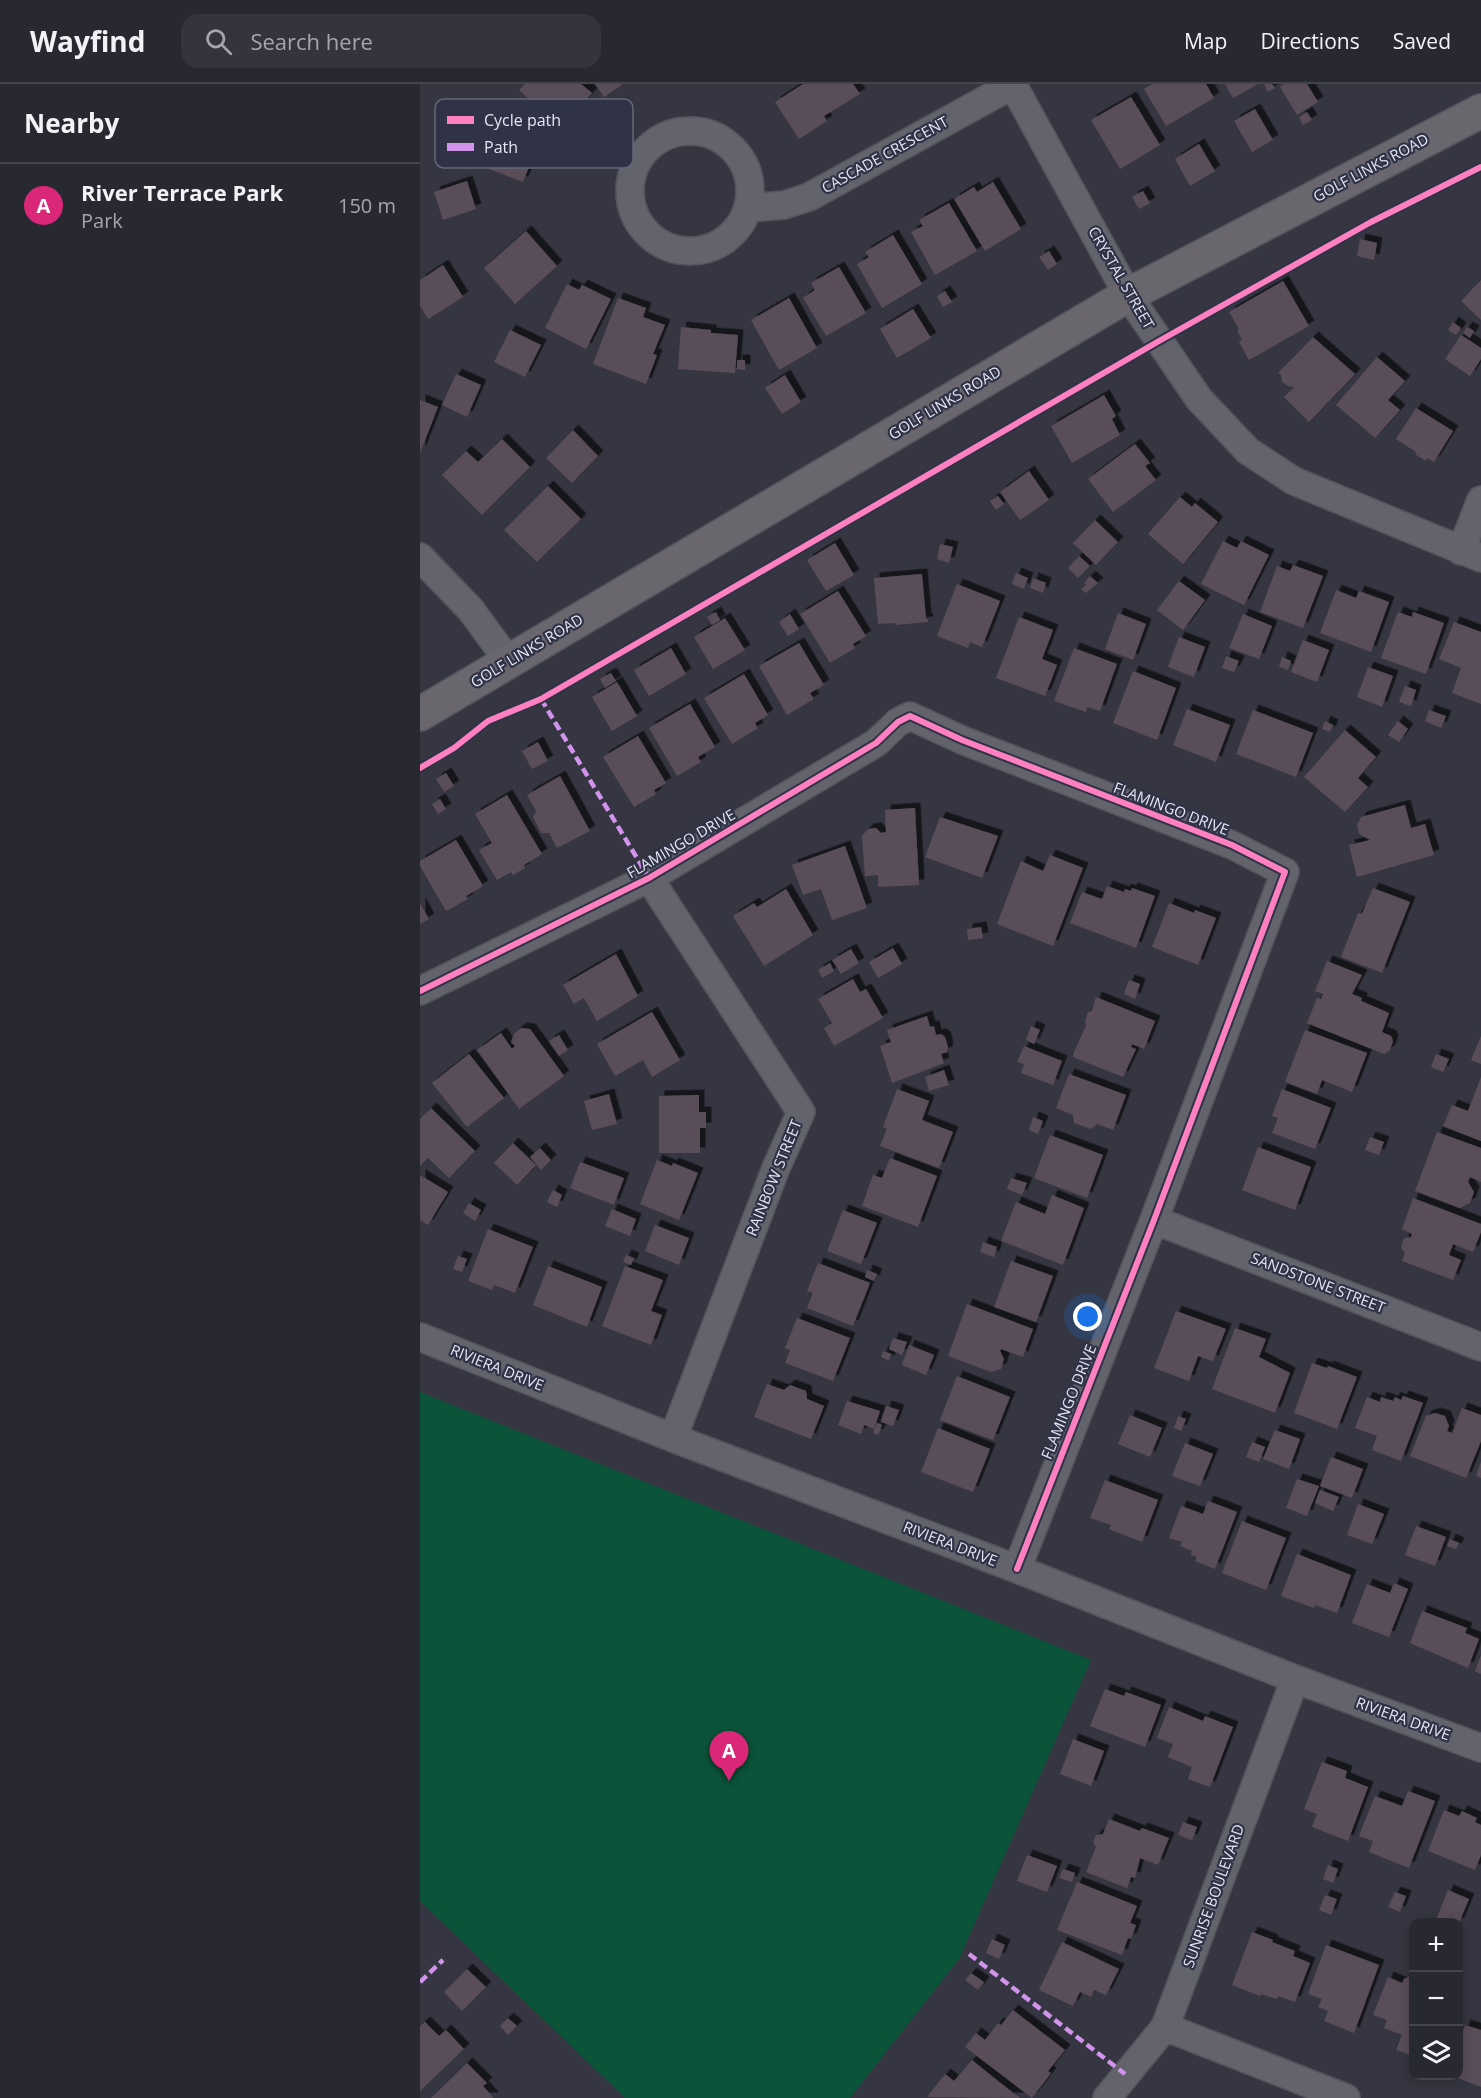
<!DOCTYPE html>
<meta charset="utf-8">
<style>
body{margin:0;font-family:"Open Sans",sans-serif;background:#34343d;color:#f1f3f6}
.controls{position:absolute;right:18px;bottom:18px;display:grid;overflow:hidden;border-radius:12px;box-shadow:0 3px 15px #0003}
.controls button{width:54px;height:54px;display:grid;place-items:center;padding:0;border:0;border-bottom:2px solid #44444d;background:#282831;color:#f1f3f6;font:30px sans-serif}
.you{position:absolute;left:668px;top:1233px;width:21px;height:21px;margin:-15px;border:4px solid #fff;border-radius:50%;background:#1a73e8;box-shadow:0 0 0 9px #1a73e833}
.badge{display:grid;place-items:center;width:39px;height:39px;border-radius:50%;background:#db2777;color:#fff;font-size:20px;font-weight:700}
.pin{position:absolute;translate:-50% -50px;filter:drop-shadow(0 2px 3px #0008)}
.pin::after{content:'';position:absolute;top:32px;width:21px;height:18px;background:inherit;clip-path:polygon(0 0,100% 0,50% 100%)}
.list{margin:0;padding:0;list-style:none}
h2{display:flex;justify-content:space-between;align-items:center;height:78px;margin:0;padding:0 24px;font-size:26px}
h2 small{font-size:20px;font-weight:400;color:#a5a6ab}
.list li{display:grid;grid-template-columns:39px 1fr auto;gap:18px;align-items:center;box-sizing:border-box;height:84px;padding:0 24px;border-top:2px solid #44444d}
.list b{display:block;font-size:22px;white-space:nowrap}
.list p{margin:0;font-size:20px;white-space:nowrap;color:#a5a6ab}
.list em{font-size:20px;font-style:normal;color:#a5a6ab}
.icon{flex:none;width:33px;height:33px;fill:none;stroke:currentColor;stroke-width:2;stroke-linecap:round;stroke-linejoin:round}
.map{position:relative;flex:none;width:1061px;height:2014px;overflow:hidden}
header{display:flex;align-items:center;gap:36px;box-sizing:border-box;height:84px;padding:0 30px;background:#282831;border-bottom:2px solid #44444d}
header strong{font-size:28px}
nav{display:flex;gap:33px;margin-inline-start:auto;font-size:21px}
.search{width:420px;height:54px;background:#34343d;display:flex;align-items:center;gap:15px;box-sizing:border-box;padding:0 21px;border-radius:18px;color:#a5a6ab;font-size:22px}
main{display:flex}
aside{flex:1;background:#282831}
.map>svg:first-child{display:block}
</style>
<header>
<strong>Wayfind</strong>
<div class="search"><svg class="icon" aria-label="search" viewBox="0 0 24 24"><circle cx="10" cy="10" r="6"/><path d="M15 15l6 6"/></svg>Search here</div>
<nav><a>Map</a><a>Directions</a><a>Saved</a></nav>
</header>
<main>
<aside>
<h2>Nearby<small></small></h2>
<ul class="list">
<li><span class="badge">A</span><div><b>River Terrace Park</b><p>Park</p></div><em>150 m</em></li>
</ul>
</aside>
<div class="map">
<svg width="1061" height="2014" viewBox="0 0 1061 2014">
<defs>
<filter id="shadow"><feDropShadow dx="5.5" dy="-5.5" stdDeviation="0" flood-color="#0009"/></filter>
</defs>
<rect width="100%" height="100%" fill="#353641"/>
<path fill="#0b5339" d="M0,1308L671,1576L539,1875L430,2014H205L0,1817Z"/>
<path fill="#5a4e5a" filter="url(#shadow)" d="M105,0H161L172,9L150,34L146,30L136,40L99,6Z
M175,0H203L184,13Z
M383,0H433L440,10L404,32L407,37L379,55L355,18Z
M732,0H786L794,14L746,42L724,5Z
M805,0H838L813,14Z
M844,0H852L855,4L848,8Z
M864,0H887L898,18L877,31L860,3Z
M711,13L740,61L700,85L671,36Z
M835,25L853,56L832,68L814,37Z
M63,27L122,50L103,98L69,85L74,71L50,61Z
M887,28L892,36L883,41L879,33Z
M779,60L795,87L770,102L755,75Z
M47,97L56,125L23,136L14,108Z
M573,98L601,145L565,167L534,115L554,103L557,108Z
M723,107L730,119L719,125L712,113Z
M529,119L557,167L515,191L491,148L503,142L499,136Z
M106,147L137,182L95,220L64,184Z
M473,151L502,200L462,224L437,180L449,173L445,168Z
M940,155L957,159L954,176L937,172Z
M629,167L637,180L628,186L619,173Z
M23,181L43,213L8,235L0,222V196Z
M419,183L446,229L406,252L383,214L395,206L391,199Z
M1061,196V236L1041,217Z
M863,197L889,242L829,276L819,258L822,256L817,246L819,245L809,228Z
M147,200L159,206L162,201L191,215L166,265L125,244Z
M525,207L532,218L523,223L517,212Z
M198,214L226,224L223,233L245,241L233,270L237,271L226,300L173,280Z
M369,214L397,264L359,286L331,236Z
M493,225L511,254L477,274L460,245Z
M1033,238L1041,244L1036,251L1028,246Z
M261,243L291,246V249L318,251L315,289L258,285Z
M1047,243L1054,247L1050,254L1043,249Z
M90,246L121,261L105,293L74,278Z
M1041,251L1061,264V275L1050,292L1025,275Z
M893,253L935,290L889,338L864,313L874,303L868,302L862,298L861,291L858,289Z
M957,273L985,297L968,316L980,326L955,354L916,321Z
M317,276H325V286L317,285Z
M36,290L61,301L47,333L22,321Z
M365,291L381,318L362,330L345,304Z
M684,311L696,332L692,335L700,351L652,379L631,342Z
M0,316L18,323L0,369Z
M996,324L1033,347L1014,378L1007,374L1006,377L995,370L996,368L976,355Z
M153,346L178,372L152,399L126,374Z
M82,355L110,383L62,431L22,391L46,367L58,378Z
M715,360L730,379L725,382L736,396L693,428L668,395Z
M609,387L629,416L600,436L580,408Z
M128,402L161,435L117,478L84,446Z
M578,412L584,420L576,426L570,417Z
M760,413L772,423L775,419L798,438L763,480L728,450Z
M675,436L698,458L676,481L653,459Z
M803,457L817,464L821,457L849,471L824,521L781,500Z
M415,459L434,491L406,507L387,476Z
M520,460L533,463L529,479L517,475Z
M659,472L670,482L658,494L648,484Z
M873,481L903,492L883,544L840,528L857,482L870,487Z
M596,489L608,494L604,505L592,500Z
M502,490L506,535H508V538L475,541V539L458,540L454,494Z
M670,492L678,499L666,509L661,505L666,501L664,499Z
M613,494L626,499L623,509L610,504Z
M759,497L785,516L763,546L737,526Z
M537,500L580,517L562,563L550,558L548,564L517,552Z
M916,506L936,514L939,507L969,518L951,568L900,549Z
M418,507L446,552L433,560L435,564L410,579L380,530Z
M296,528L300,536L292,541L287,533Z
M978,528L992,533L993,528L1024,539L1006,590L961,574Z
M698,529L726,540L713,576L685,565Z
M370,530L379,545L368,552L359,538Z
M823,530L852,542L839,575L809,564Z
M599,533L633,546L622,575L637,581L625,612L576,594Z
M305,534L325,566L293,585L274,553Z
M1034,538L1061,548V620L1032,609L1041,584L1019,575Z
M759,553L785,563L774,593L748,583Z
M883,556L909,566L897,598L871,588Z
M379,559L404,601L390,609L394,615L367,631L339,582Z
M251,564L266,590L229,612L214,586Z
M654,564L697,580L680,627L667,623L666,628L634,617Z
M806,572L819,577L814,588L802,584Z
M862,573L871,577L868,586L859,583Z
M948,583L973,592L962,623L937,613Z
M713,587L756,604L737,656L693,639Z
M191,589L196,597L185,604L180,595Z
M324,590L348,631L335,639L338,644L312,660L284,614Z
M197,598L217,632L192,647L172,613Z
M985,602L996,606L991,622L979,618Z
M270,620L295,663L278,673L281,678L257,692L229,644Z
M767,625L810,641L796,678L753,661Z
M833,626L893,649L876,693L816,670Z
M1009,626L1026,632L1021,644L1005,637Z
M905,637L913,641L910,648L902,645Z
M978,637L988,645L979,658L968,651Z
M925,646L956,673L938,694L948,703L925,728L884,693Z
M218,652L246,699L234,706L236,710L214,723L183,673Z
M118,658L128,677L112,685L102,667Z
M26,689L34,702L24,708L16,695Z
M140,692L170,747L137,764L129,749H121L113,733L116,727L107,711Z
M87,711L122,770L104,781L105,784L93,791L91,788L77,796L59,766L72,759L55,730Z
M20,715L26,725L18,730L12,720Z
M985,721L991,744L1005,740L1014,771L937,793L929,761L950,756L939,750L937,741L941,733Z
M495,724L499,801L458,803V791L445,792L442,752L448,745L456,744L461,749L466,748L465,726Z
M520,733L578,752L562,794L505,773Z
M36,756L63,802L46,812L48,815L26,827L0,782V777Z
M425,762L447,824L412,836L401,805L383,811L372,781Z
M630,771L663,784L633,862L577,840L601,777L623,787Z
M687,802L704,808L705,805L711,807L712,804L735,812L716,864L650,839L662,808L682,815Z
M953,804L990,818L962,889L921,873L938,829L942,830Z
M366,805L393,851L344,882L313,832L334,819L337,823Z
M0,819L9,835L0,840Z
M749,819L774,829L775,826L796,834L778,881L732,863Z
M561,843L563,854L548,856L547,845Z
M473,864L482,880L458,894L449,878Z
M431,865L439,879L421,890L412,876Z
M196,870L218,912L177,937L164,914L154,920L143,901Z
M907,877L942,891L932,910L942,914L941,917L969,929L962,948L971,952L973,957L970,966L964,970L887,939L897,914L901,915L903,910L895,907Z
M410,879L414,887L402,894L398,886Z
M433,895L440,908L446,905L463,934L414,962L404,944L412,939L398,915Z
M709,896L720,900L715,915L704,910Z
M676,913L735,937L724,965L712,960L711,963L716,965L703,993L653,973L654,968L666,942L665,937L668,928L672,927Z
M232,928L260,976L232,993L223,976L195,992L177,960Z
M507,932L510,943L514,942L516,951L521,950L525,953L528,963L527,968L521,970L524,979L472,999L460,962L471,958L467,946Z
M611,942L620,946L614,960L606,956Z
M101,944L110,945L144,992L99,1025L57,966L81,949L92,965L95,962L91,958L94,950Z
M885,946L947,969L932,1008L902,996L897,1010L865,998Z
M139,951L148,966L139,972L129,957Z
M1061,952V980L1051,976Z
M604,962L642,977L633,1001L601,989L604,980L597,978Z
M49,970L84,1014L47,1043L12,999Z
M1016,970L1029,975L1023,988L1011,983Z
M524,986L529,1001L509,1007L505,993Z
M649,990L706,1011L693,1046L677,1040L671,1045L654,1039L653,1031L636,1024Z
M1061,993V1057L1023,1042L1032,1021L1048,1027Z
M477,1005L509,1017L502,1036L533,1048L519,1084L460,1062L467,1045L463,1043Z
M862,1005L911,1024L895,1065L852,1049L858,1034L852,1032Z
M189,1010L197,1040L172,1046L164,1017Z
M279,1011V1028H286V1044H280V1069H239V1012Z
M11,1024L55,1067L29,1094L8,1074L0,1082V1035Z
M613,1033L623,1037L618,1050L609,1046Z
M1017,1048L1061,1064V1098L1050,1093L1048,1098L1054,1108L1050,1119L1040,1124L995,1107Z
M630,1051L683,1071L667,1114L614,1094Z
M950,1053L964,1058L959,1071L945,1066Z
M93,1059L116,1081L97,1101L74,1079Z
M838,1063L891,1083L875,1126L822,1106Z
M120,1064L131,1076L121,1086L110,1073Z
M470,1074L517,1092L498,1143L442,1122L453,1091L462,1094Z
M237,1076L252,1082L253,1079L278,1089L259,1136L220,1120Z
M160,1078L204,1094L194,1121L150,1104Z
M0,1091L28,1108L8,1141L0,1136Z
M591,1094L607,1099L602,1111L587,1105Z
M133,1106L142,1111L137,1123L127,1118Z
M632,1111L664,1124L643,1181L581,1157L596,1118L625,1130Z
M993,1114L1061,1140V1148L1053,1168L1033,1160L1029,1171L1041,1176L1033,1196L982,1177L985,1169L981,1164L984,1154L991,1153L992,1150L982,1145Z
M49,1119L61,1126L55,1137L43,1129Z
M192,1125L216,1135L210,1152L185,1142Z
M423,1126L457,1139L441,1180L407,1167Z
M235,1141L269,1154L259,1181L225,1167Z
M68,1145L113,1163L95,1209L74,1201L72,1206L48,1197Z
M563,1158L577,1163L574,1173L560,1168Z
M206,1171L214,1174L211,1181L203,1178Z
M38,1172L47,1175L42,1188L33,1185Z
M591,1177L633,1192L616,1238L574,1223Z
M398,1179L450,1199L433,1242L387,1224L393,1209L387,1207Z
M128,1182L182,1203L167,1243L113,1221Z
M205,1182L243,1196L231,1227L242,1231L231,1261L182,1242Z
M447,1186L457,1190L454,1197L445,1193Z
M547,1220L613,1245L603,1273L581,1265L580,1267L584,1275L581,1285L571,1288L528,1272Z
M756,1227L806,1245L793,1277L778,1272L769,1297L734,1284Z
M377,1234L430,1254L413,1297L365,1279L370,1266L365,1264Z
M815,1244L846,1255L839,1273L870,1289L855,1329L792,1305Z
M473,1254L487,1258L482,1271L469,1265Z
M489,1261L514,1271L506,1291L482,1281Z
M463,1267L471,1270L469,1277L461,1273Z
M892,1279L907,1284L908,1282L937,1293L917,1345L874,1329Z
M537,1292L590,1313L573,1356L520,1336Z
M347,1300L364,1306L370,1301L386,1307L387,1315L404,1322L391,1355L334,1333Z
M983,1312L1003,1319L981,1377L952,1366L957,1352L935,1344L947,1313L960,1318L961,1313L973,1317L975,1313L981,1316Z
M427,1317L460,1327L454,1345L444,1341L441,1350L418,1341Z
M466,1322L479,1326L473,1342L461,1338Z
M1042,1324L1061,1331V1357L1046,1394L990,1372L1006,1332L1015,1329L1025,1332L1029,1342L1027,1347L1032,1349Z
M710,1331L742,1344L730,1373L698,1360Z
M758,1332L766,1335L761,1347L754,1344Z
M457,1339L462,1341L458,1351L453,1349Z
M518,1344L570,1365L553,1408L501,1388Z
M855,1346L880,1355L869,1385L843,1375Z
M832,1358L845,1363L839,1378L826,1373Z
M765,1359L793,1370L780,1402L752,1392Z
M911,1373L943,1385L932,1414L900,1402Z
M1061,1378V1394L1056,1392Z
M877,1395L899,1402L887,1432L866,1424Z
M685,1396L738,1416L722,1458L689,1445L691,1441L670,1434Z
M900,1406L919,1413L913,1427L895,1419Z
M788,1417L817,1428L795,1485L775,1477L777,1473L771,1471L772,1467L760,1462L762,1458L749,1454L761,1422L783,1430Z
M938,1420L964,1430L952,1460L927,1451Z
M822,1437L866,1454L846,1506L802,1489Z
M996,1442L1026,1453L1015,1482L985,1471Z
M1030,1455L1039,1459L1036,1465L1027,1462Z
M877,1470L931,1491L917,1529L895,1521L894,1524L861,1512Z
M974,1499L988,1505L969,1553L932,1539L947,1500L970,1509Z
M1002,1527L1047,1544L1045,1549L1059,1555L1048,1584L990,1559Z
M1061,1571V1590L1055,1587Z
M685,1605L704,1612L706,1608L741,1621L725,1663L670,1642Z
M749,1623L783,1637L785,1632L813,1643L790,1703L768,1695L772,1683L748,1673L753,1660L737,1654Z
M653,1655L684,1667L671,1702L640,1690Z
M902,1678L927,1687L925,1694L948,1703L928,1757L892,1743L897,1730L884,1725Z
M988,1707L1015,1717L989,1784L949,1768L953,1757L939,1752L955,1712L982,1722Z
M1024,1726L1039,1732L1042,1727L1057,1734L1055,1738L1061,1741V1771L1055,1786L1008,1767Z
M689,1735L720,1747L722,1744L749,1754L738,1781L720,1774L715,1794L711,1793L707,1804L666,1788L676,1763L673,1758L676,1751L683,1750Z
M763,1738L777,1743L772,1756L758,1751Z
M607,1771L637,1782L627,1808L597,1797Z
M908,1781L918,1785L913,1799L903,1795Z
M643,1785L655,1789L652,1798L639,1794Z
M657,1798L717,1822L710,1839L716,1841L711,1855L708,1854L702,1871L637,1846Z
M1028,1806L1049,1815L1039,1839L1015,1838Z
M975,1808L986,1812L980,1828L968,1823Z
M905,1811L917,1815L911,1831L899,1826Z
M832,1848L853,1856L852,1858L875,1867L873,1872L890,1879L875,1918L858,1912L857,1915L841,1910L840,1912L812,1901Z
M572,1855L585,1861L579,1875L566,1869Z
M642,1858L699,1885L686,1911L674,1906L671,1913L660,1908L653,1922L619,1906Z
M906,1861L959,1881L934,1949L904,1937L908,1927L898,1923L902,1915L888,1910Z
M47,1885L66,1903L42,1927L24,1908Z
M551,1889L564,1898L558,1906L545,1896Z
M990,1892L993,1893V1972L976,1966L982,1951L964,1944L967,1936L953,1931L968,1893L982,1899L984,1895Z
M593,1926L645,1966L628,1987L631,1989L612,2014L545,1963L556,1949L565,1956L578,1939L581,1941Z
M88,1934L97,1942L88,1951L80,1942Z
M5,1938L19,1952L26,1946L44,1965L0,2007V1942Z
M1045,1941L1061,1946V2003L1033,1992H1038V1949L1042,1950Z
M552,1976L578,1997L600,2014L507,2013L525,1990L534,1997Z
M47,1979L67,1999L63,2002L73,2013L72,2014H11Z"/>
<g fill="none" stroke-linecap="round" stroke-linejoin="round">
<defs>
<path id="street" d="M593,1L708,211L779,315L828,367L874,397L1061,474
M210 107a60 60 0 1 1 120 0a60 60 0 1 1-120 0Z
M329,124L364,121L389,113L594,0
M1041,467L1061,416
M0,473L51,526L89,578
M229,794L381,1028L356,1084L253,1354
M0,907L229,794L456,659L478,638L490,632L542,656L812,761L865,788L734,1136L597,1485
M734,1136L1061,1263
M0,1253L253,1354L597,1485L875,1595L1061,1664
M745,1943L926,2014
M687,2014L745,1943L875,1595"/>
<path id="secondary" d="M0,630L708,211L1061,27"/>
</defs>
<use href="#street" stroke="#52535c" stroke-width="30"/>
<use href="#secondary" stroke="#52535c" stroke-width="36"/>
<use href="#street" stroke="#62636b" stroke-width="27"/>
<use href="#secondary" stroke="#69666e" stroke-width="33"/>
<path stroke="#d193ec" stroke-width="4.5" stroke-dasharray="9 4.5" stroke-linecap="butt" d="M121,615L229,794
M549,1870L705,1990
M0,1898L23,1876"/>
<defs>
<path id="cycleway" d="M0,684L34,664L68,637L121,615L739,257L951,138L1061,83
M0,907L229,794L456,659L478,638L490,632L542,656L812,761L865,788L734,1136L597,1485"/>
</defs>
<use href="#cycleway" stroke="#303246" stroke-width="10"/>
<use href="#cycleway" stroke="#ff80c0" stroke-width="6"/>
</g>
<g text-anchor="middle" stroke-width="4.5" stroke-linejoin="round" paint-order="stroke">
<g font-size="15" fill="#e4e6f3" stroke="#303246">
<text transform="translate(465 71) rotate(-29)" y="5">CASCADE CRESCENT</text>
<text transform="translate(951 84) rotate(-28)" y="5">GOLF LINKS ROAD</text>
<text transform="translate(701 194) rotate(60)" y="5">CRYSTAL STREET</text>
<text transform="translate(525 319) rotate(-31)" y="5">GOLF LINKS ROAD</text>
<text transform="translate(107 567) rotate(-31)" y="5">GOLF LINKS ROAD</text>
<text transform="translate(751 725) rotate(21)" y="5">FLAMINGO DRIVE</text>
<text transform="translate(261 760) rotate(-30)" y="5">FLAMINGO DRIVE</text>
<text transform="translate(354 1094) rotate(-68)" y="5">RAINBOW STREET</text>
<text transform="translate(898 1199) rotate(21)" y="5">SANDSTONE STREET</text>
<text transform="translate(77 1284) rotate(22)" y="5">RIVIERA DRIVE</text>
<text transform="translate(649 1318) rotate(-68)" y="5">FLAMINGO DRIVE</text>
<text transform="translate(530 1460) rotate(21)" y="5">RIVIERA DRIVE</text>
<text transform="translate(983 1635) rotate(20)" y="5">RIVIERA DRIVE</text>
<text transform="translate(794 1812) rotate(-70)" y="5">SUNRISE BOULEVARD</text>
</g>
</g>
<rect x="15" y="15" width="198" height="69" rx="9" fill="#303246" stroke="#66687a" stroke-width="1.5"/>
<rect x="27" y="32" width="27" height="8" fill="#ff80c0"/>
<rect x="27" y="59" width="27" height="8" fill="#d193ec"/>
<g font-size="16" fill="#e4e6f3">
<text x="64" y="42">Cycle path</text>
<text x="64" y="69">Path</text>
</g>
</svg>
<div class="controls">
<button>+</button>
<button>−</button>
<button><svg class="icon" aria-label="layers" viewBox="0 0 24 24"><path d="M12 4l9 5-9 5-9-5zM3 14l9 5 9-5"/></svg></button>
</div>
<div class="you"></div>
<div class="pin badge" style="left:309px;top:1697px">A</div>
</div>
</main>
